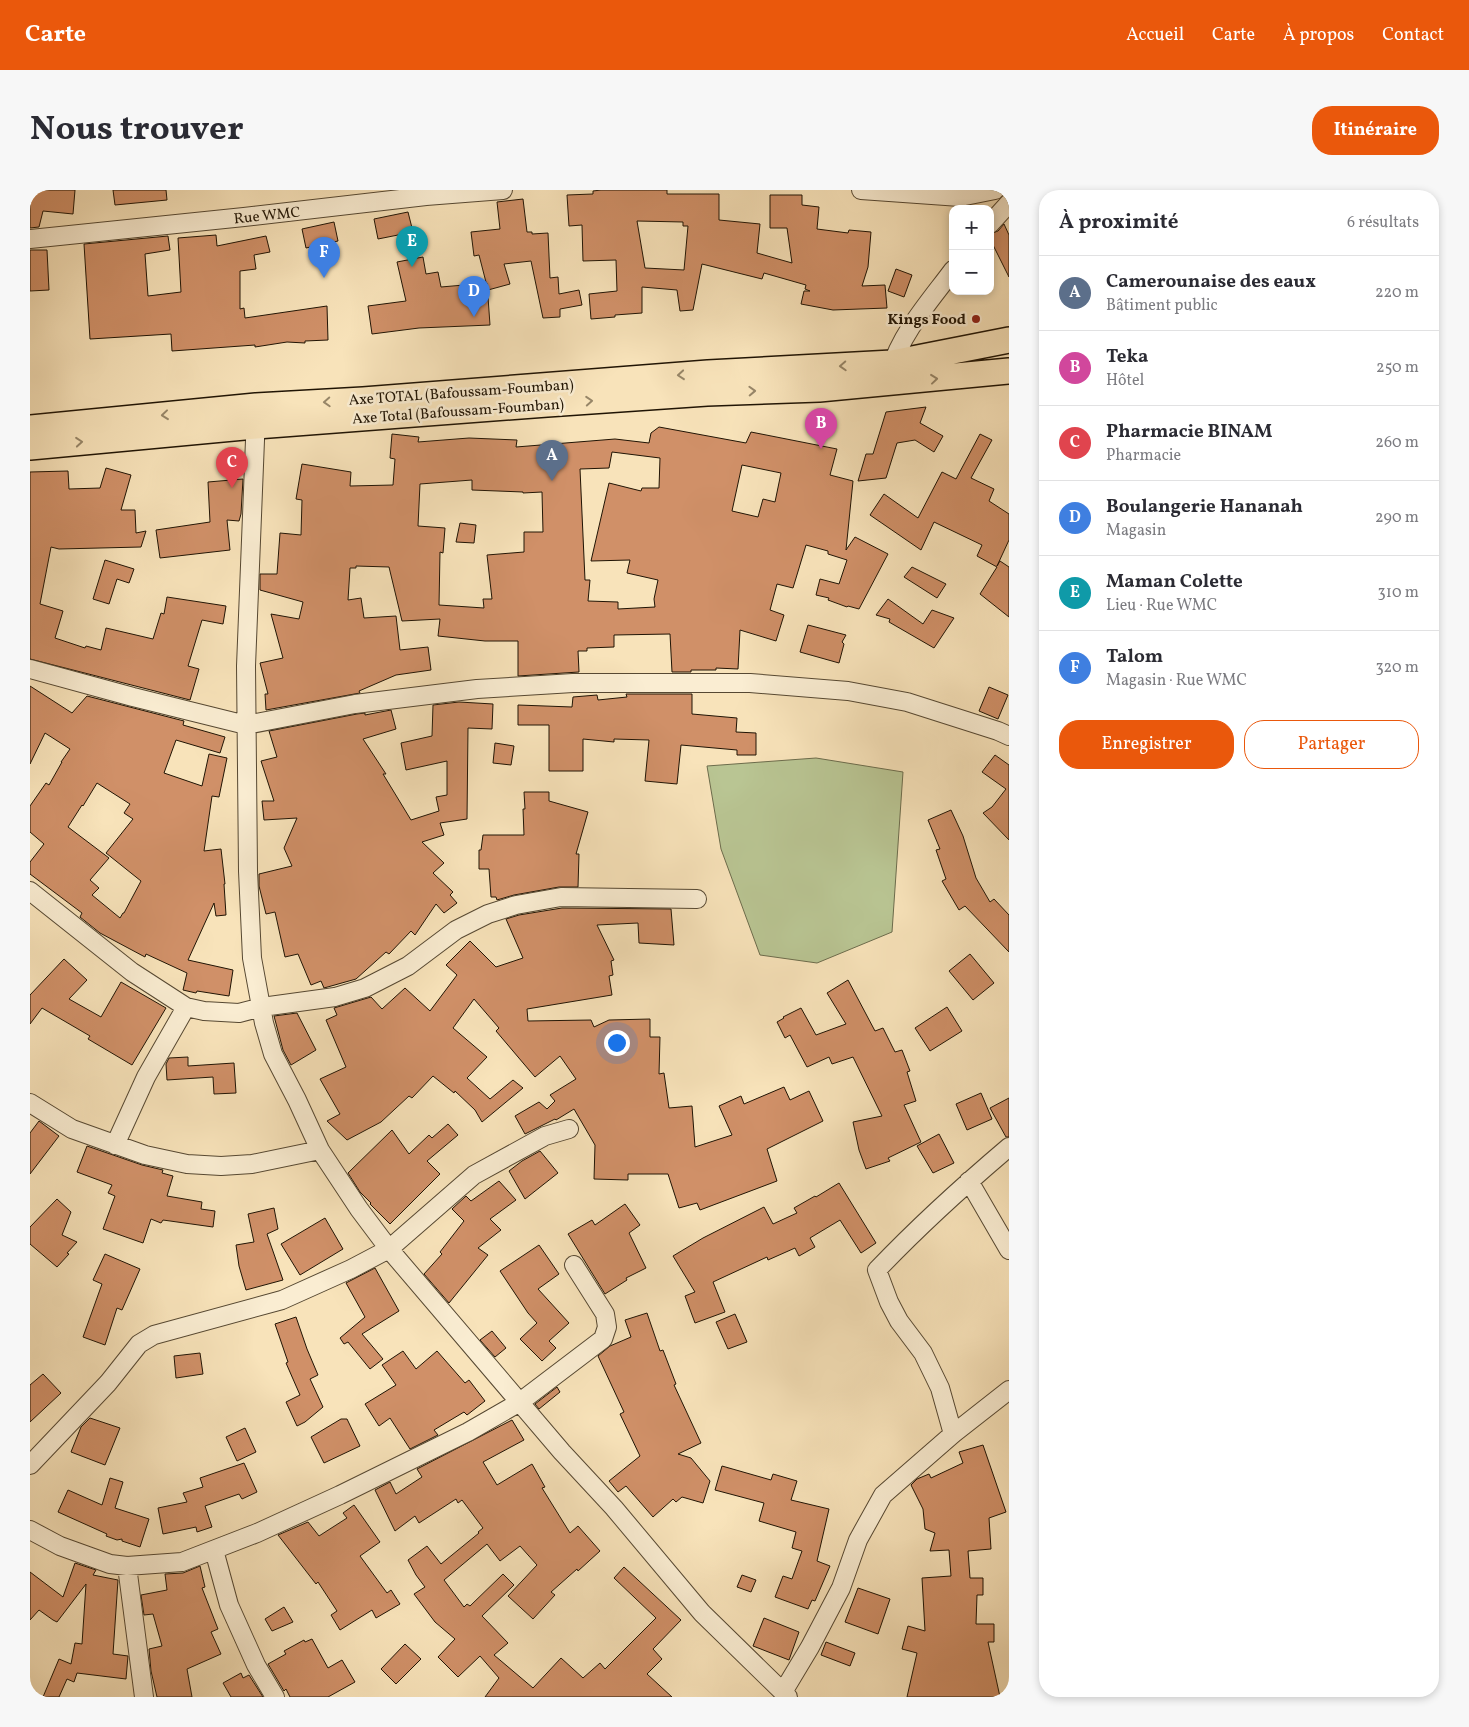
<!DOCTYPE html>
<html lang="fr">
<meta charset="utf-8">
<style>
body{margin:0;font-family:Vollkorn,serif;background:#f7f7f7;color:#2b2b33}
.controls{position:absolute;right:15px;top:15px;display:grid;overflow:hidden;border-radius:10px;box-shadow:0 2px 8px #0003}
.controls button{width:45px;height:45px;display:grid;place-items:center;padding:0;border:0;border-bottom:1px solid #e1e1e2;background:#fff;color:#2b2b33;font:25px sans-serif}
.you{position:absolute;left:586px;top:852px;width:18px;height:18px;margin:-12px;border:4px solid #fff;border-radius:50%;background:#1a73e8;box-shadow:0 0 0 8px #1a73e833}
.badge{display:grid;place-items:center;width:32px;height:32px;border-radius:50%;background:#ea580c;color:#fff;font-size:16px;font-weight:700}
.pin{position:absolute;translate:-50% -41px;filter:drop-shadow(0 1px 2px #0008)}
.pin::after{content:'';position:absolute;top:26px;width:18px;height:15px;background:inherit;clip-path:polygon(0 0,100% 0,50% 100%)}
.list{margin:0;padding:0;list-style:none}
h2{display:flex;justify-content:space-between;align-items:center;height:65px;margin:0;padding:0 20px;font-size:21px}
h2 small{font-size:16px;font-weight:400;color:#7c7c81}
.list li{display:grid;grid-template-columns:32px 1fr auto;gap:15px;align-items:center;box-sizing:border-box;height:75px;padding:0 20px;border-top:1px solid #e1e1e2}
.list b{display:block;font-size:19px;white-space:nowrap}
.list p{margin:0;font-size:16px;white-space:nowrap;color:#7c7c81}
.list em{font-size:16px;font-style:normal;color:#7c7c81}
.actions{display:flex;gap:10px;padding:15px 20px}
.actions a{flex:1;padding:11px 0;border:1px solid #ea580c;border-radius:20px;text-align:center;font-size:18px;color:#ea580c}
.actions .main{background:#ea580c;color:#fff}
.map{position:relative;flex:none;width:979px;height:1507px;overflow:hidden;border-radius:20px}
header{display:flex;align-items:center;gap:30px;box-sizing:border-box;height:70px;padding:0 25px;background:#ea580c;color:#fff}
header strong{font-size:24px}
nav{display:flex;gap:28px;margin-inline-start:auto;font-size:18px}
.intro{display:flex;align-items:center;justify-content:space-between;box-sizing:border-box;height:120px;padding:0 30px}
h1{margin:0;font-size:35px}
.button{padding:12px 22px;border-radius:20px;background:#ea580c;color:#fff;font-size:18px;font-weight:700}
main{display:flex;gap:30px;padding:0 30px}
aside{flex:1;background:#fff;border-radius:20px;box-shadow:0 2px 8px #0003}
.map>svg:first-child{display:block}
</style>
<header>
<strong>Carte</strong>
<nav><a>Accueil</a><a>Carte</a><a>À propos</a><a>Contact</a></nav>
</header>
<div class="intro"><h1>Nous trouver</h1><a class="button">Itinéraire</a></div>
<main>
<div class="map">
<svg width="979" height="1507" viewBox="0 0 979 1507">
<rect width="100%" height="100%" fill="#f8e3ba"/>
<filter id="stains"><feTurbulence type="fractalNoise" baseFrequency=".004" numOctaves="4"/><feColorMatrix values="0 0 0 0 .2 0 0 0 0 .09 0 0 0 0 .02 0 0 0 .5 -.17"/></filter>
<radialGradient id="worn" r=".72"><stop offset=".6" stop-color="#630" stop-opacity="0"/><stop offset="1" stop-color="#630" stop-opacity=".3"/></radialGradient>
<path fill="#b9c593" stroke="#6c6c4c" d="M786,568L873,582L862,742L787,773L730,765L691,659L677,576Z"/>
<path fill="#d09068" stroke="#201404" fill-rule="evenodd" d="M0,0H45L43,24L13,21L9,37L0,38Z
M83,0H136L137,10L85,15Z
M571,0H637V4H689V30L730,34L727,63L762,73L757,38H740V5H772V15L789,17L787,39L818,43L819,40L841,42L838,77L832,96L855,95L857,118L803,120L771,114L774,101H780L775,99L776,95L734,83L732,89L672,74L663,120L650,121L647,100L612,97V123L585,125V127L561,129L559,104L587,101L586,70L553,71L552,35L539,36L537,5L563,4V1ZM607,31L653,32V36H658L654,80L615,78Z
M493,9L497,42H502V44L518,43L520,88L528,87L529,104L549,100L552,115L530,119V127L513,128L501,71L474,74L480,94L458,100L449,65L444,66L441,42L470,39L467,12Z
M378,22L383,42L348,49L344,29Z
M304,32L308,51L276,58L272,39Z
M974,34L979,45V87L960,49V44L968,41Z
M186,45L187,56L236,46L240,62L224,65L226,79L210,81V119L214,118L215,128L297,116L298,150L275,151V153L257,152L225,157V155L142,161L141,144L60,149L54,54L138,46L140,60L115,64L118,106L151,102L148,48Z
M0,60H17L19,100L0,101Z
M393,67L396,84L408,82L411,97L457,93L460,135L389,138L342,144L338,116L376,111L367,72Z
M866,79L882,85L874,107L858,101Z
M896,217L890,233L913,246L904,262L885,250L867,253L856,288L828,291L836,264H843L856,222Z
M629,237L716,253L721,242L807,259L800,285L823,291L816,360L825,347L858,364L829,419L818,416L817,417L798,410L799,408L786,405L790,389L809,394L817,370L798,364V361L776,355L763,398L747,394L740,420L754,425L746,451L710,440L708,479L686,478V480H661V482H642L640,444L584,445V457L557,458V461H548L549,482L488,486V451H455L408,446L410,429L372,431L359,377L326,376V378H320L318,410L331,408L334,428L366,426L370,460L398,457L401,480L366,485L329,501L330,503L236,520L235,504H238L230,473L253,468L241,424L269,429L273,412L230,400V384H247L250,343L271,345L272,310L266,309L272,274L321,282L320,296L363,295L365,269L360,268L362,244L389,247L388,252L439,248L487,250L486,257L585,249L619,253L621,243ZM582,262L630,268L629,298H612L611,301L579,293L561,371L600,370L597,383L628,390L624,409L625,417L588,419V412L558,411L560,390H555L550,279L579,278ZM712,275L751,283L745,312L733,309L728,327L702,321ZM442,290V300L493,302V303L512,302L513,342H494V362L457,365L462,409H453L454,418L409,415L410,362L413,363L415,338L388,336L390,294Z
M950,244L962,250L941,288L964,299L959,311L979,324V350L967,376L970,371L979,377V427L950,404L967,377L947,366L952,355L904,332L891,360L840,325L854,304L888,328L912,282L926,289Z
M76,278L101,285L91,320H105L106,343L116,341L111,357L29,359L21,357L10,414L33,421L25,448L55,458L56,456L71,460L76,438L123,449L131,423L134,424L137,407L196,416L193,434L172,430L158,476L169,479L160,510L0,469V282L38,281L39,299L70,298Z
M213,289L211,324L209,331L197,330L200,360L130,368L126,340L180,332L178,292Z
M430,333L446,335L444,353L426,352Z
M75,370L104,379L99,393L87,389L79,414L63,409Z
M882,377L916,394L907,408L874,387Z
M858,409L893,434L902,420L924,428L904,458L859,432L860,429L846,425Z
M778,435L816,445L812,452L814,454L809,473L770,462Z
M0,496L42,523L57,506L154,531L153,535L195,547L190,563L146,550L134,583L172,596L179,564L197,568L189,607L182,606L174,661L191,659L195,694H194L196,725L186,726L184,713L158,770L203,780L199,806L167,801L166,803L153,800L157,783L116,764L115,767L70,743L50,727L52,723L0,684V672L14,654L0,642V616L16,593L19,595L32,572H31L40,559L15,543L0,574ZM67,593L100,614L94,623L103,629L76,663L111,691L94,723H93L90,728L62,705L69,698L60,690L79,668L38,637L52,615L53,616Z
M959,497L978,505L968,529L949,521Z
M596,504H662V524L707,528L706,542L726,543V565H707V560L651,555L647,594L615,591L619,550L584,549V552L553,549V581H519V535H488V515L542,517L543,507L567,505L568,510L597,507Z
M429,512L463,514L462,539L438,538L437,629L410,633L414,645L392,652L414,673L403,683L423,702L420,705L427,713L414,723L406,714L385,745L381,741L359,764L356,762L326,789L294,798L291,791L281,795L268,764L255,767L245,722L236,724L229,696V684L262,676L254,658L267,628L234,630L232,611H244L231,571L247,567L239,541L327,524L335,523V525L361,520L366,539L333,549L356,584H353L381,630L409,621L406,607L417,605V571L376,580L371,553L402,546L403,515Z
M465,553L484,556L481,575L463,573Z
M965,565L979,575V650L953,623L962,617L976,599L952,582Z
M494,602H519V611L558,622L546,664H549L548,697H529L484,705L467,710L466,707H461L459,679H449V660H451L453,645H494L493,619H495Z
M921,620L933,646L946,688L960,712L964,709L979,725V762L935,716L929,720L912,691L916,689L906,660L910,659L898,630Z
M532,718L641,719L644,755L609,753L608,733L567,735L584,770L581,771L583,785L579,786L582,805L497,819L498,831L561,830L564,837L579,830L620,829V847H630L629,884L634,883L639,918L662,916L665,957L702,945L689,916L711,906L714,914L754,897L760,910L779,901L793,931L737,959L747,991L670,1020L667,1013L649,1018L638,984H598V990L564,989L565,955L544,919L526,930L525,929L495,944L485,926L509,912L517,919L525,911L520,905L546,889L530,866L505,887L466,841L469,838L444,809L423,838L457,867L437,888L460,909L483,890L493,898L452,932L445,920L425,901L424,903L403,886L382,908L379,906L351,932L317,950L297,931L310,924L290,889L316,877L296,830L307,825L304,818L341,807L352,819L375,798L400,821L427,785L416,775L440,751L466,777L493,768L476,729L489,725Z
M940,764L964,793L943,810L919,781Z
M34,769L57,790L39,809L71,827L91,792L136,818L102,875L58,849L60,846L12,818L0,834V805Z
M818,790L845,841L853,838L865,862L872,860L880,881L877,882L886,911L874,915L891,952L858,968L860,971L836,979L829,960L823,932L852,926L823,867L802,874L799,867L777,877L760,845L755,848L747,832L754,828L753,827L771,818L786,845L816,834L797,803Z
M917,817L932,841L900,861L885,838Z
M267,823L286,860L261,875L253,860L244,826Z
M158,867V876L204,873L206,903L184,904L183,887L137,890L136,874L139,868Z
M951,903L962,929L937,940L926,914Z
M979,908V947H976L960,918Z
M9,931L29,946L0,984V943Z
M418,934L428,945L397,971L410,984L360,1034L340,1014L341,1013L330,1002L318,983L362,940L379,964L399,945L402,948Z
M909,944L924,973L903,983L887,956Z
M57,956L112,975L133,980L132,983L143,986L137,1006L172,1012L171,1019L185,1021L183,1037L133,1030L131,1033L121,1029L113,1053L73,1039L85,1006L78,1003L82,995L47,982Z
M510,961L528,983L495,1009L479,981L492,971Z
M469,991L486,1010L460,1029L471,1040L448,1058L458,1065L419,1113L394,1084L412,1064L410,1062L434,1031L422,1019L436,1006L441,1011Z
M809,993L846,1053L831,1063L810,1030L780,1048L785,1057L769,1066L765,1058L738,1070L737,1067L683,1092L695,1122L665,1133L655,1106L665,1102L643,1066L673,1048L734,1017L743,1034L767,1023L764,1018L785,1006L786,1007Z
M27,1009L41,1022L32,1045L47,1052L37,1063L39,1064L27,1077L0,1054V1037Z
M595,1014L610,1035L599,1043L616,1078L596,1088L597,1090L575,1104L538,1044L562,1030L565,1035Z
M244,1018L248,1039L237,1044L253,1090L216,1100L209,1076L206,1055L224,1052L218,1024Z
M295,1028L313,1059L270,1085L251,1054Z
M509,1055L529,1084L508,1099L539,1133L519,1151L526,1158L512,1171L490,1149L507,1133L498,1123L470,1081Z
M75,1064L110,1079L92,1120L87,1118L75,1155L53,1147L72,1094L63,1090Z
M345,1078L369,1121L332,1144L353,1169L340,1179L318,1152L314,1154L310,1148L335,1127L316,1093Z
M617,1123L630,1161L633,1160L646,1194L644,1195L671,1253L648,1264L661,1268L680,1291L673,1313L652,1307L646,1312L643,1309L623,1327L596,1296L588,1302L579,1291L610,1266L590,1224L594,1222L568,1166L580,1156L601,1147L595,1130Z
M705,1124L717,1152L698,1159L686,1132Z
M266,1127L277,1159L288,1185L280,1189L293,1217L275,1232L267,1236L256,1212L270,1205L256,1173L258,1172L245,1134Z
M462,1141L476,1158L465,1167L450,1150Z
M373,1161L386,1179L407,1161L435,1193L439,1190L455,1211L437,1225L434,1222L404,1240L408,1245L380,1259L360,1228L349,1236L335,1214L366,1195L352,1175Z
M170,1163L173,1184L146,1188L144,1166Z
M13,1184L31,1203L0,1232V1195Z
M527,1197L530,1202L509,1219L505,1214Z
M60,1228L90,1238L75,1275L41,1262L51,1237Z
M311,1229H317L330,1256L294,1273L281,1247Z
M482,1230L494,1250L453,1272L467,1295L502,1274L515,1297L512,1298L540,1343L548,1336L570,1361L548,1381L547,1379L521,1402L525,1405L503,1429L478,1406L507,1375L490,1356L470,1371L457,1354L414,1390L434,1417L437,1414L440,1416L473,1384L484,1395L452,1426L478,1453L464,1465L503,1498L531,1468L553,1488L570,1473L575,1479L626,1428L584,1388L594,1377L651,1430L623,1459L632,1469L617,1484L642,1507H455L469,1488L450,1466L428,1487L408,1467L425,1449L405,1432L384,1404L395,1397L386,1385L378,1370L397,1356L411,1374L449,1343L448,1342L453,1338L432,1310L428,1313L426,1309L389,1333L385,1326L365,1341L345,1300L360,1292L366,1304L392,1287L387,1279Z
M215,1238L226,1262L207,1271L196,1247Z
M953,1255L976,1322L959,1328L961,1359L938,1361L940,1388H953V1405H947L946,1434H964V1452H958L970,1507H877L887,1463L872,1459L878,1436L895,1441L892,1388L921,1386L919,1360L900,1361L905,1343L895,1339L893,1319L881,1295L887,1289L899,1284L901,1288L933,1273L929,1262Z
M214,1273L227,1302L212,1309L209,1304L175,1316L182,1337L167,1342L166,1337L133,1344L128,1318L157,1312L153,1303L173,1297L170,1288Z
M692,1276L741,1290L743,1284L767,1291L761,1310L799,1319L787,1371L800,1376L785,1411L782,1410L778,1419L745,1407L753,1386L762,1389L772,1361L762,1358L766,1342L729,1331L734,1313L685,1300Z
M80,1288L93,1292L85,1318L119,1329L110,1357L92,1351V1349L87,1350L76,1346L77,1344L28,1322L38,1300L72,1315Z
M324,1315L350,1352L330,1366L357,1403L361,1400L370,1414L346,1428L342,1420L310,1440L301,1425L307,1421L288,1392L286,1394L248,1345L278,1332L289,1346L317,1328L313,1323Z
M45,1373L66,1380L63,1385L88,1390L83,1464L98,1466L96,1489L47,1483L44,1492L37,1489L29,1507H13L29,1469L41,1474L45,1453L52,1454L56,1394L27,1432L23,1430L9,1420L0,1430V1382L33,1407Z
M170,1376L175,1397L172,1398L188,1439L181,1442L191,1464L157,1479L162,1507H127L121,1481L119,1459L132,1456L123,1424L114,1425L111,1405L137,1400L135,1384L153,1383Z
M712,1385L726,1390L721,1402L707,1397Z
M828,1398L860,1409L848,1444L815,1432Z
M254,1417L263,1432L242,1441L235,1429Z
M734,1428L769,1442L759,1470L723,1456Z
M282,1449L298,1478L312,1470L325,1492L298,1507H260L256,1499L254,1501L238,1474L256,1464L254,1461L274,1450L275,1452Z
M796,1452L825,1463L820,1476L791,1465Z
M375,1454L391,1469L366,1494L351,1479Z
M211,1483L213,1488L219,1485L233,1507H201L193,1493Z"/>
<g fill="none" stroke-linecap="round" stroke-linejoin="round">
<defs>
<path id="minor" d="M831,0L930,7L965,0
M960,34L979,13
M0,49L214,27L396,6L473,0
M860,181C871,143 900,111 923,80
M226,225L216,476L218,681L222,768L234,833L243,864L267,910L290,960L329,1019L359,1059L532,1262L584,1318L672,1423L758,1507
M0,479L103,507L216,535L325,514L447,499L543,493H720L818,501L877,512L968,541L979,546
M0,701L102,782L156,817L174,821L209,823L232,817L305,807L335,798L378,776L426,740L458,724L486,715L531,707L667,709
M0,913L42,939L115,965L157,974L191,976L222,974L290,960
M85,955L116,887L156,817
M939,991L979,1060
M923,1244L910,1198L893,1163L869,1131L859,1112L847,1080C889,1036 933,996 979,957
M0,1275L78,1193L109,1154L124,1145L252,1110L321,1079L359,1059L444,985L515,946L539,939
M0,1340L30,1356L80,1374L97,1376L152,1372L227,1343L310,1305L438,1242L490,1212L573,1149L577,1137L575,1124L544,1075
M184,1360L199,1415L226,1475L245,1507
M97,1376L114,1507
M753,1502L780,1457L811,1398L828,1350L853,1305L923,1244L979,1200"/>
<path id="highway" d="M0,238L226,216L333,210L678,183L862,173L979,150
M0,257L226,236L517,214L677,203L789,199L979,181"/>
</defs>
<use href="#minor" stroke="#564832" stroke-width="20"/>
<use href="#highway" stroke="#201404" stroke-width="28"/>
<use href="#minor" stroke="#faedd2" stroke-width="18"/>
<use href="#highway" stroke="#f8e3ba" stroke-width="25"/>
</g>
<defs><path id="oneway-chevron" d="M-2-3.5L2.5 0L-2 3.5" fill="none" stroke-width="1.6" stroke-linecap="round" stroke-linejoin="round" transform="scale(1.25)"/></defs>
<g stroke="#978668">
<use href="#oneway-chevron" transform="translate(813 176) rotate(177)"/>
<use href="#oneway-chevron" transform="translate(651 185) rotate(175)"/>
<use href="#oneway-chevron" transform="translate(904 189) rotate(-6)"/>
<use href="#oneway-chevron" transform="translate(722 201) rotate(-2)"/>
<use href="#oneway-chevron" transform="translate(559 211) rotate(-4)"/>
<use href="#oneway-chevron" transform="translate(297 212) rotate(177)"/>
<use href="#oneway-chevron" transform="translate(135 225) rotate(174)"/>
<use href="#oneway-chevron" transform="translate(49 252) rotate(-5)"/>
</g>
<circle fill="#8f2418" stroke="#faedd2" stroke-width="2" cx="946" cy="129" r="5"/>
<g text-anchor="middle" stroke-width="5" stroke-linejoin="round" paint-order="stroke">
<g font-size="15" fill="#201404" stroke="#faedd2">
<text transform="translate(237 25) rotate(-6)" y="5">Rue WMC</text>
<text transform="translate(431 202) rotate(-4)" y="5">Axe TOTAL (Bafoussam-Foumban)</text>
<text transform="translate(428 221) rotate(-4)" y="5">Axe Total (Bafoussam-Foumban)</text>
</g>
<g font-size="15" font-weight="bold" fill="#201404" stroke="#faedd2" text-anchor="end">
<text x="936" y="134">Kings Food</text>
</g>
</g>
<rect width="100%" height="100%" filter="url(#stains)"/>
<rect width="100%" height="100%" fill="url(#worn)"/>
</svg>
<div class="controls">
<button>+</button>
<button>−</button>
</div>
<div class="you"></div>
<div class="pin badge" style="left:522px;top:291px;background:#5c6f8a">A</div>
<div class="pin badge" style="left:791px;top:259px;background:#d1479c">B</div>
<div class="pin badge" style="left:202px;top:298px;background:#e0444e">C</div>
<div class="pin badge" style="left:444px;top:127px;background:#3f7fe0">D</div>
<div class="pin badge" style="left:382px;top:77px;background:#0f9aa8">E</div>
<div class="pin badge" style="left:294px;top:88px;background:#3f7fe0">F</div>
</div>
<aside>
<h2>À proximité<small>6 résultats</small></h2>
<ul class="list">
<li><span class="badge" style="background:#5c6f8a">A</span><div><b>Camerounaise des eaux</b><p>Bâtiment public</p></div><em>220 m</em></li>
<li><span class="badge" style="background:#d1479c">B</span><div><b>Teka</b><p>Hôtel</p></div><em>250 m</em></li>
<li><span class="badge" style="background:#e0444e">C</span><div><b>Pharmacie BINAM</b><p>Pharmacie</p></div><em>260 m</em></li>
<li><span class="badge" style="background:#3f7fe0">D</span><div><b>Boulangerie Hananah</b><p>Magasin</p></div><em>290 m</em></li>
<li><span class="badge" style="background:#0f9aa8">E</span><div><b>Maman Colette</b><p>Lieu · Rue WMC</p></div><em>310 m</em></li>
<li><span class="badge" style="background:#3f7fe0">F</span><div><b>Talom</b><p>Magasin · Rue WMC</p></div><em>320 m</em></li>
</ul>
<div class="actions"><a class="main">Enregistrer</a><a>Partager</a></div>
</aside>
</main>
